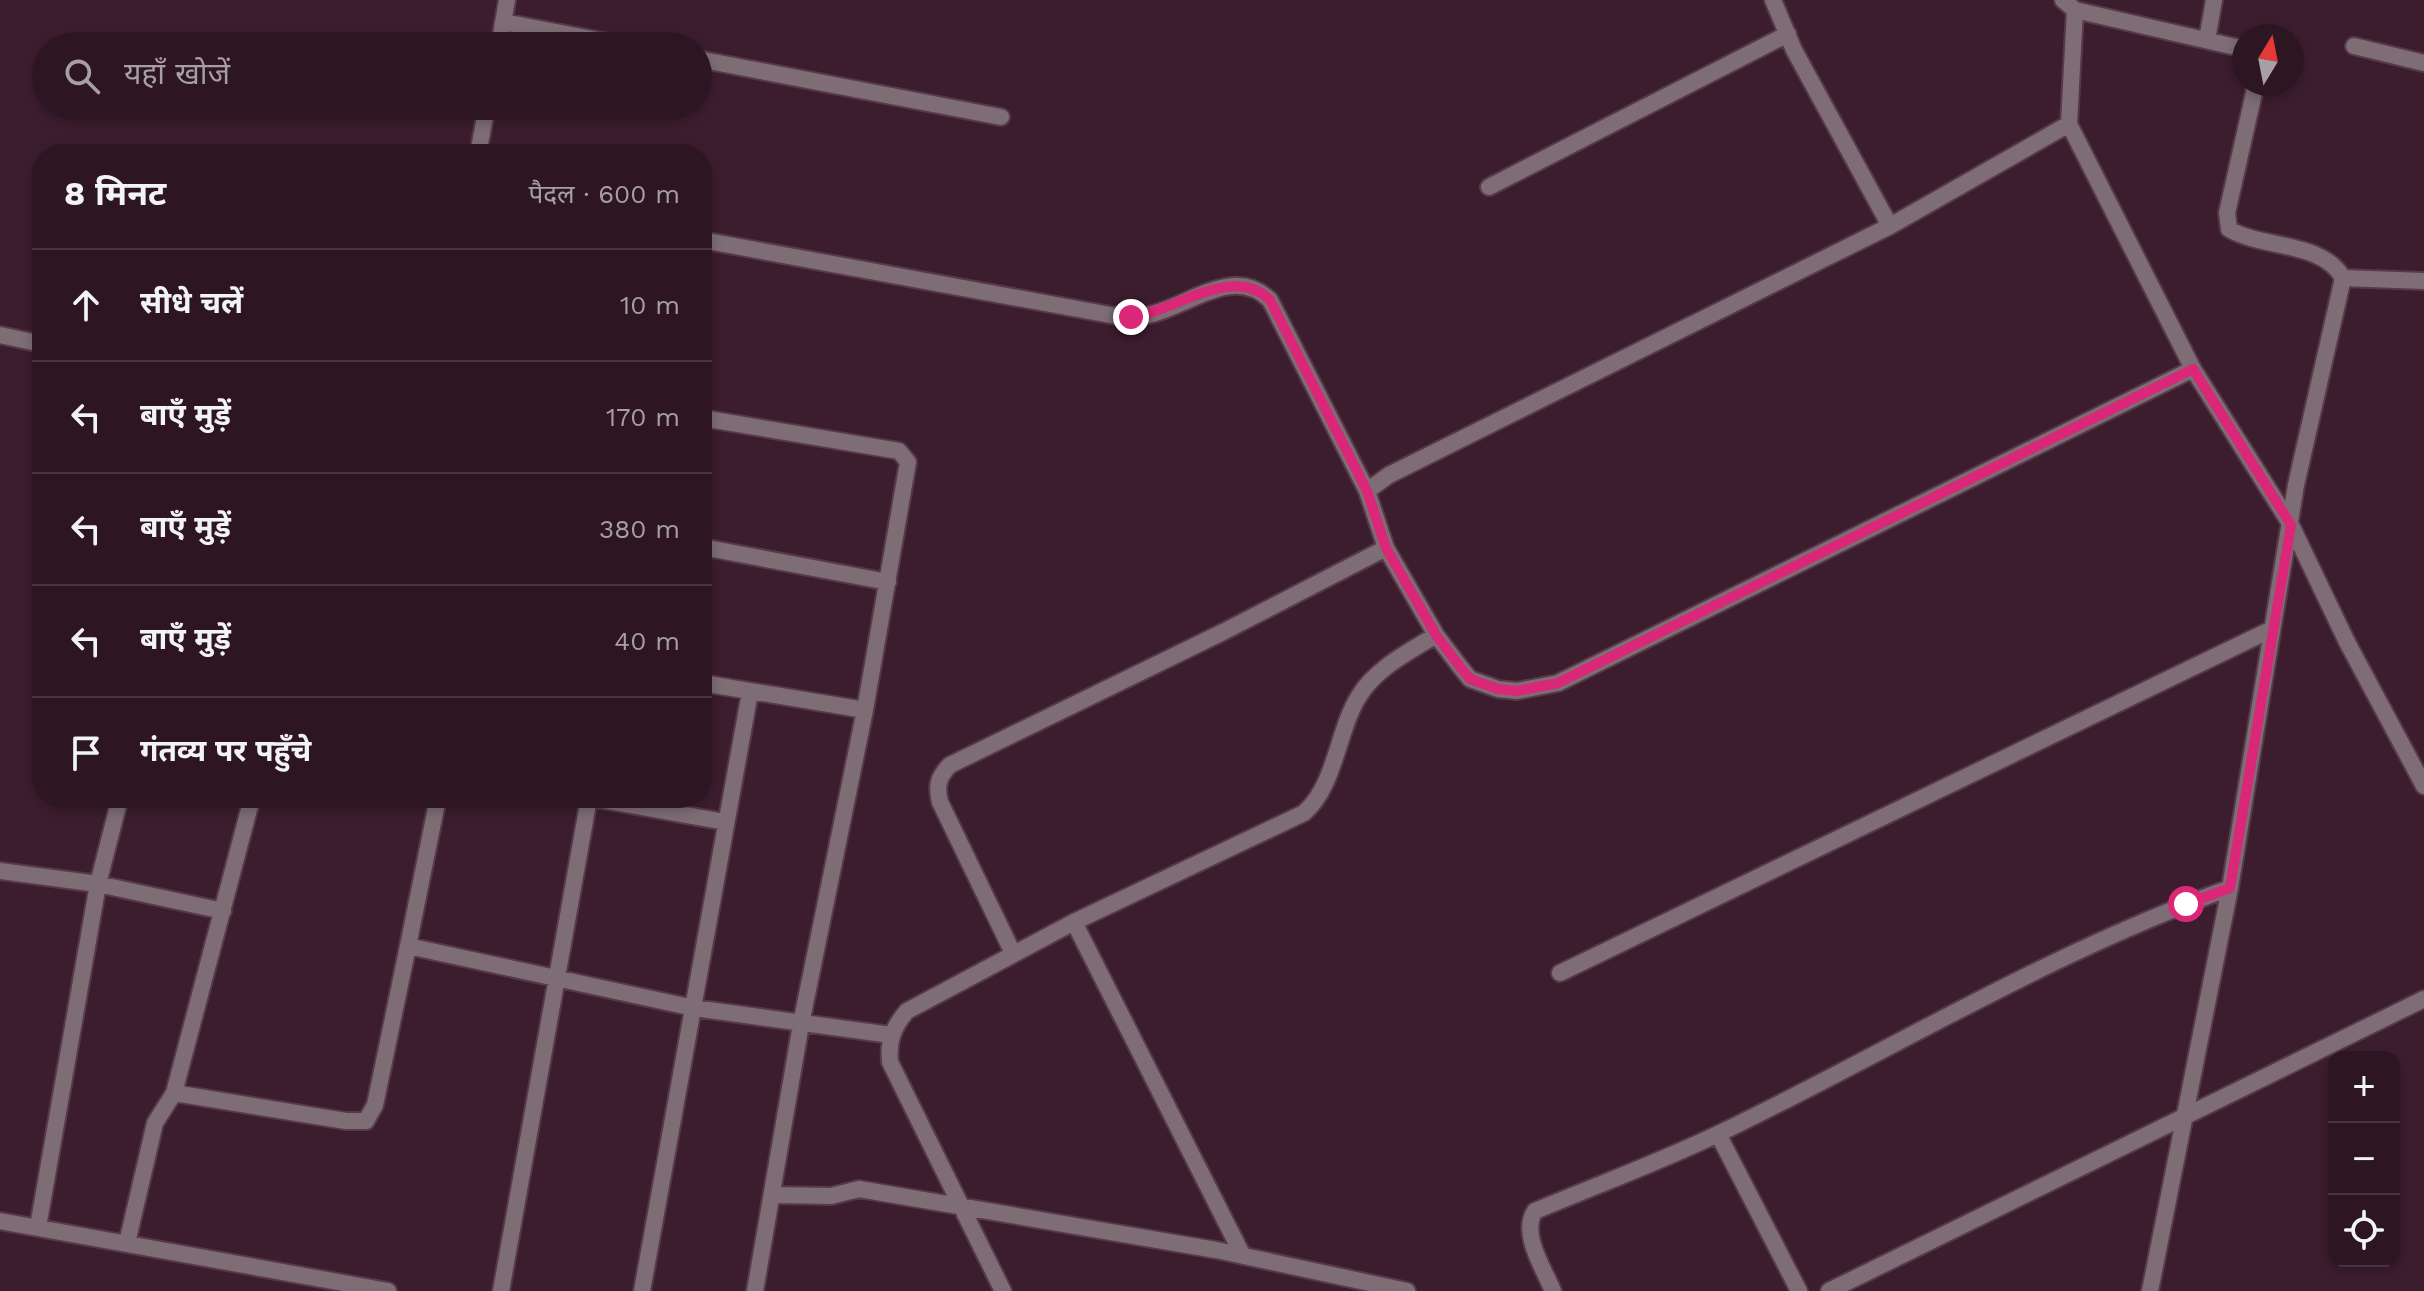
<!DOCTYPE html>
<html lang="hi">
<meta charset="utf-8">
<style>
body{margin:0;font-family:"Work Sans","Noto Sans Devanagari",sans-serif;background:#351f2a;color:#f1f3f6}
.controls{position:absolute;right:24px;bottom:24px;display:grid;overflow:hidden;border-radius:16px;box-shadow:0 4px 12px #0003}
.controls button{width:72px;height:72px;display:grid;place-items:center;padding:0;border:0;border-bottom:2px solid #483540;background:#2d1622;color:#f1f3f6;font:40px sans-serif}
.compass{position:absolute;left:2232px;top:24px;width:72px;height:72px;border-radius:50%;background:#2d1622;box-shadow:0 4px 12px #0003;rotate:10deg}
.stop{position:absolute;width:24px;height:24px;margin:-18px;border:6px solid #db2777;border-radius:50%;background:#fff}
.stop.end{background:#db2777;border-color:#fff;box-shadow:0 2px 8px #0008}
.list{margin:0;padding:0;list-style:none}
h2{display:flex;justify-content:space-between;align-items:center;height:104px;margin:0;padding:0 32px;font-size:34px}
h2 small{font-size:26px;font-weight:400;color:#a79fa5}
.list li{display:grid;grid-template-columns:52px 1fr auto;gap:24px;align-items:center;box-sizing:border-box;height:112px;padding:0 32px;border-top:2px solid #483540}
.list b{display:block;font-size:30px;white-space:nowrap}
.list em{font-size:26px;font-style:normal;color:#a79fa5}
.icon{flex:none;width:44px;height:44px;fill:none;stroke:currentColor;stroke-width:2;stroke-linecap:round;stroke-linejoin:round}
.map{position:relative;flex:none;width:2424px;height:1291px;overflow:hidden}
.search{position:absolute;background:#2d1622;box-shadow:0 4px 12px #0003;left:32px;top:32px;width:680px;height:88px;display:flex;align-items:center;gap:20px;box-sizing:border-box;padding:0 28px;border-radius:44px;color:#a79fa5;font-size:30px}
.panel{position:absolute;background:#2d1622;box-shadow:0 4px 12px #0003;left:32px;top:144px;width:680px;height:664px;border-radius:32px}
.map>svg:first-child{display:block}
</style>
<div class="map">
<svg width="2424" height="1291" viewBox="0 0 2424 1291">
<rect width="100%" height="100%" fill="#3c1d2e"/>
<g fill="none" stroke-linecap="round" stroke-linejoin="round">
<defs>
<path id="street" d="M1773,0L1794,50L1890,226
M2063,0L2075,10L2244,49
M2075,10L2069,124L2193,369L2291,525L2347,642L2424,786
M503,22L629,46
M2207,40L2214,0
M499,46L507,0
M2354,46L2424,63
M698,59L1001,117
M2256,84L2227,213L2229,229C2262,249 2323,241 2343,278L2424,281
M478,154L487,106
M1489,187L1788,34
M702,240L1116,316C1127,317 1138,317 1148,315C1188,307 1233,264 1270,300L1367,491L1386,548L1436,635L1461,668L1470,679L1498,689L1517,691L1558,683L2193,369
M0,335L42,344
M702,418L899,451L908,462L865,710L801,1024L755,1291
M1367,491L1389,475L1890,226L2069,124
M702,547L888,582
M702,683L865,710
M120,798L98,884L223,911
M591,798L725,822
M0,871L98,884L38,1227
M1074,922L1243,1256
M408,946L438,798
M1013,953L940,802C936,786 938,777 950,765L1223,632L1386,548
M1560,973L2272,629
M174,1093L346,1121H366L375,1105L408,946L694,1008L891,1035
M1718,1134L1799,1291
M774,1195L831,1196L859,1189L1216,1250L1407,1291
M0,1221L388,1291
M127,1243L155,1123L174,1093L252,798
M501,1291L589,798
M642,1291L750,692
M1003,1291L890,1062C888,1041 893,1027 907,1011L1074,922L1304,813C1336,785 1337,731 1359,696C1376,668 1409,652 1436,635
M1553,1291C1544,1269 1520,1233 1535,1211C1597,1185 1660,1162 1720,1133C1890,1051 2052,951 2230,888
M1829,1291L2424,999
M2150,1291L2230,888L2296,485L2343,278"/>
</defs>
<use href="#street" stroke="#573949" stroke-width="20"/>
<use href="#street" stroke="#7e6d75" stroke-width="16"/>
</g>
<g fill="none" stroke-linecap="round" stroke-linejoin="round">
<path stroke="#db2777" stroke-width="10" d="M1131,317C1175,312 1232,263 1270,300L1367,491L1386,548L1436,635L1461,668L1470,679L1498,689L1517,691L1558,683L2193,369L2291,525L2230,888L2186,904"/>
</g>
</svg>
<div class="controls">
<button>+</button>
<button>−</button>
<button><svg class="icon" aria-label="locate" viewBox="0 0 24 24"><circle cx="12" cy="12" r="6"/><path d="M12 2v4M12 18v4M2 12h4M18 12h4"/></svg></button>
</div>
<svg class="compass" viewBox="-18 -18 36 36"><path d="M0-13l5 13h-10z" fill="#e53935"/><path d="M0 13l5-13h-10z" fill="#a79fa5"/></svg>
<div class="stop" style="left:2186px;top:904px"></div>
<div class="stop end" style="left:1131px;top:317px"></div>
<div class="search"><svg class="icon" aria-label="search" viewBox="0 0 24 24"><circle cx="10" cy="10" r="6"/><path d="M15 15l6 6"/></svg>यहाँ खोजें</div>
<section class="panel">
<h2>8 मिनट<small>पैदल · 600 m</small></h2>
<ul class="list">
<li><svg class="icon" aria-label="ahead" viewBox="0 0 24 24"><path d="M12 20V5M6 11l6-6 6 6"/></svg><div><b>सीधे चलें</b></div><em>10 m</em></li>
<li><svg class="icon" aria-label="left" viewBox="0 0 24 24"><path d="M17 20v-9H6M10 6l-5 5 5 5"/></svg><div><b>बाएँ मुड़ें</b></div><em>170 m</em></li>
<li><svg class="icon" aria-label="left" viewBox="0 0 24 24"><path d="M17 20v-9H6M10 6l-5 5 5 5"/></svg><div><b>बाएँ मुड़ें</b></div><em>380 m</em></li>
<li><svg class="icon" aria-label="left" viewBox="0 0 24 24"><path d="M17 20v-9H6M10 6l-5 5 5 5"/></svg><div><b>बाएँ मुड़ें</b></div><em>40 m</em></li>
<li><svg class="icon" aria-label="arrive" viewBox="0 0 24 24"><path d="M6 21V4h12l-3 4 3 4H6"/></svg><div><b>गंतव्य पर पहुँचे</b></div></li>
</ul>
</section>
</div>
